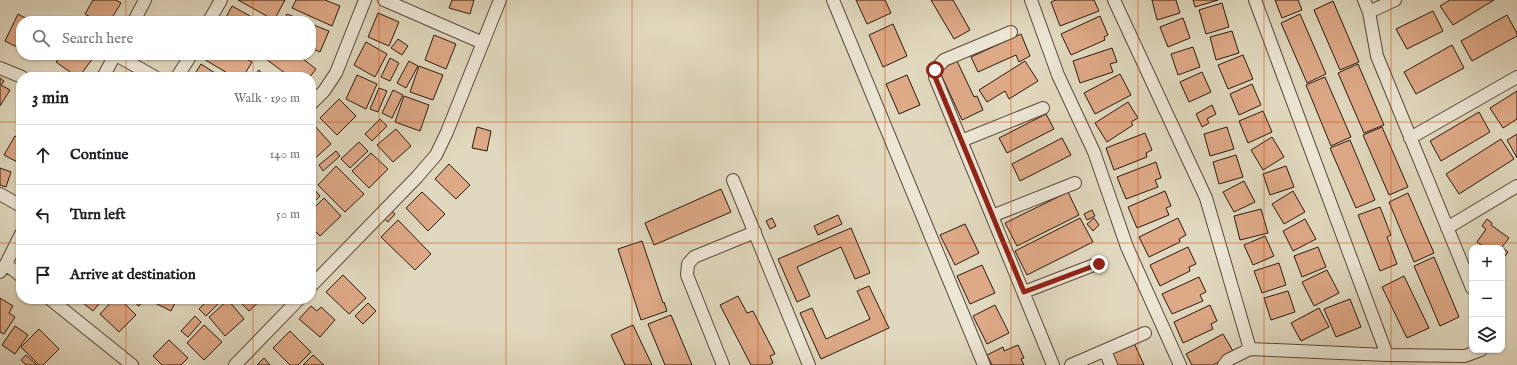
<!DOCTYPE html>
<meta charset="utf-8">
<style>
body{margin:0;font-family:"IM FELL English",serif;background:#f2f2f2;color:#202124}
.controls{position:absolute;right:12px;bottom:12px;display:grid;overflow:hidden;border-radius:8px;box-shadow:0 1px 3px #0004}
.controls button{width:36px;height:36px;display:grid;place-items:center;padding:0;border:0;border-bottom:1px solid #e0e0e0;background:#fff;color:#202124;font:20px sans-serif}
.stop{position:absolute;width:12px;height:12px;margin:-9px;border:3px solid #8f2418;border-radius:50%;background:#fff}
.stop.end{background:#8f2418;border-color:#fff;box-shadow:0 1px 4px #0008}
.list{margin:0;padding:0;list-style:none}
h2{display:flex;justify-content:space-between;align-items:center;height:52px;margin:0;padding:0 16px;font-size:17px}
h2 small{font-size:13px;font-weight:400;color:#757577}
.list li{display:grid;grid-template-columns:26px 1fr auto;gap:12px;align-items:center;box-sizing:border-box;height:60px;padding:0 16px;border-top:1px solid #e0e0e0}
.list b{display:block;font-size:15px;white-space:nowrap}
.list em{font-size:13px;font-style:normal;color:#757577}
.icon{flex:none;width:22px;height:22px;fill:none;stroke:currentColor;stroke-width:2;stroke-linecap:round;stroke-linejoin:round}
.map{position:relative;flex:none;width:1517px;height:365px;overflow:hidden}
.search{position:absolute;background:#fff;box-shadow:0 1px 3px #0004;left:16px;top:16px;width:300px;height:44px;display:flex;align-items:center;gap:10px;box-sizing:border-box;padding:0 14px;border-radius:16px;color:#757577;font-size:15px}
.panel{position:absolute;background:#fff;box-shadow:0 1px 3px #0004;left:16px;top:72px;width:300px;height:232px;border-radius:16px}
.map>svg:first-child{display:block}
</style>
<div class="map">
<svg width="1517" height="365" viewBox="0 0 1517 365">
<rect width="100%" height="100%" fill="#e1d9bf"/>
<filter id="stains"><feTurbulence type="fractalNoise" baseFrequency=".005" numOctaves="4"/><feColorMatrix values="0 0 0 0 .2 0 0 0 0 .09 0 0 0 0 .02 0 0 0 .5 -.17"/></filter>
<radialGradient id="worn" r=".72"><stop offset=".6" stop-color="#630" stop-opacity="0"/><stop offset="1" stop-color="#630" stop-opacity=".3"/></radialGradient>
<path fill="#dea987" stroke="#2c190f" d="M93,0H116L121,3L110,21H97L85,14Z
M238,0H285L274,20Z
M296,0H325L340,6L332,26L292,8Z
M452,0H474L470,14L449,8Z
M856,0H885L891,13L867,24Z
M931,0H953L970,30L954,39Z
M1056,0H1094L1099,11L1060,26L1051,2Z
M1152,0H1176L1180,13L1157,20Z
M1193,0H1218L1195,7Z
M1275,0H1298L1302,10L1282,18Z
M1450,0H1494L1453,25L1440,6Z
M1333,1L1359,62L1340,70L1314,10Z
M1222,3L1229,27L1206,34L1199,10Z
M232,6L259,21H224Z
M1433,11L1443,31L1407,49L1396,29Z
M378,13L399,22L389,46L368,37Z
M18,14L31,21H21V49L5,41Z
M287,14L304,21H284Z
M1300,14L1326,74L1307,83L1281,23Z
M1507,15L1517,33V36L1472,61L1461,41Z
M1100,16L1108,35L1104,37L1105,40L1071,55L1061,34Z
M1183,18L1190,38L1168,47L1160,27Z
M311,24L329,31L320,52L311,48Z
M893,24L907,56L883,67L869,35Z
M1232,31L1239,53L1216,60L1210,37Z
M1021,34L1030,56L1019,62L1016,55L978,72L971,57Z
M434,35L456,44L446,69L425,60Z
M398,39L408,46L402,55L391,48Z
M366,42L387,54L375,77L354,65Z
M1452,45L1464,68L1416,94L1404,72Z
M1193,47L1200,67L1178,75L1171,54Z
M1112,48L1117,62L1110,64L1113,72L1080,83L1073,61Z
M61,55H90L93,58L79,77H77L56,62Z
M204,55H240L252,62L243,77H234L202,58Z
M269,55H298L316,69L310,77H290L266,59Z
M1243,55L1253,79L1228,89L1218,65Z
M390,58L399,63L390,81L381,77Z
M409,61L418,66L406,88L397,83Z
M957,61L974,97L977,96L983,110L962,120L939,70Z
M1025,61L1038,81L1009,99L1005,91L987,102L979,90Z
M201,64L218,75L216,77H193Z
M1358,64L1384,125L1364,133L1338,73Z
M419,66L443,75L433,100L410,92Z
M133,70L141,77H128Z
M259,70L266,77H252Z
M1202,72L1211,92L1189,102L1180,82Z
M1120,74L1131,95L1095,114L1084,93Z
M357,75L377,84L366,109L346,99Z
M907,75L920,105L899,114L886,84Z
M1325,77L1351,137L1331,146L1306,85Z
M0,78L4,81L1,85L10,90L0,106Z
M1252,84L1261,105L1239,115L1230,94Z
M379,88L387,91L378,112L370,109Z
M393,90L403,95L392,118L382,113Z
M1517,91V119L1503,128L1490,108Z
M404,96L429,105L420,131L395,122Z
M339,99L356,116L337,135L320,118Z
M1128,102L1138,118L1131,122L1133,125L1107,142L1095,123Z
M1212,105L1216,114L1207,119L1209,123L1202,127L1196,114Z
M1263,111L1272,132L1248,143L1239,121Z
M1479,112L1490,132L1441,161L1430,141Z
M1046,114L1054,129L1007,153L999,138Z
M380,119L387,126L372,141L365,134Z
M314,125L331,144L312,161L311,128Z
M477,127L491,131L487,151L472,148Z
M1227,127L1234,149L1210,156L1204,134Z
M1382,127L1408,187L1389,195L1363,135Z
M396,129L411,146L393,162L377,145Z
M1145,133L1152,150L1146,153L1147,157L1114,170L1106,148Z
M1517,134V158L1507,140Z
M15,136L21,139V164L4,155Z
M1272,137L1284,157L1263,170L1251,150Z
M1062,138L1071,155L1020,181L1012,164Z
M1501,139L1514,159L1459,194L1446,174Z
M1350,140L1375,200L1356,208L1330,148Z
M359,142L368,151L350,168L341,159Z
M336,151L340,156L323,171L319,165Z
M371,153L388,169L369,188L352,171Z
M1236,155L1243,177L1219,184L1213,162Z
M1156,162L1161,178L1155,180L1158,187L1126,199L1117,177Z
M449,164L470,185L456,199L435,179Z
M336,166L364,194L345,212L318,185Z
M1286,166L1294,187L1270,195L1263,174Z
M0,168L11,172L6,187L0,185Z
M1244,181L1255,202L1234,212L1223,192Z
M314,189L320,196L311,205V192Z
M721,189L731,212L654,245L645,223Z
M1165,191L1171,206L1166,208L1169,215L1137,228L1128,207Z
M1293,191L1305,212L1284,224L1272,204Z
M422,192L445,214L428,231L406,208Z
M1068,192L1079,215L1017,246L1005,223Z
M1408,193L1434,253L1414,262L1389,202Z
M324,198L341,216L320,236L311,227V211Z
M1380,207L1391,235L1387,237L1397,264L1380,271L1358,215Z
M389,209L395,214L388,222L382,217Z
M1261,209L1268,233L1240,240L1234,216Z
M1092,210L1095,216L1087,220L1084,214Z
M838,215L842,224L818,235L814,226Z
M772,218L776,226L770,229L766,221Z
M1080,218L1093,242L1027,275L1015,251Z
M1094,218L1099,225L1093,231L1087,224Z
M1178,218L1186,235L1179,239L1180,242L1149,257L1139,237Z
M1305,219L1316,239L1293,251L1283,231Z
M1487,219L1492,223L1491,225L1509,238L1502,247L1508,252L1502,260V248H1486L1477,242L1486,229L1482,226Z
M398,220L431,254L415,270L381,237Z
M965,224L979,253L955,265L940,235Z
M851,228L870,273L855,279L841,247L797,267L810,296L797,302L778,259Z
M1265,236L1274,256L1253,265L1244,245Z
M642,241L663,303L664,302L667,311L641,320L618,249Z
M1188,247L1196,264L1189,267L1190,271L1160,286L1150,265Z
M1318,247L1326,267L1302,277L1294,256Z
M1434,257L1459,317L1440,326L1414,266Z
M1279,263L1286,285L1262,293L1254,271Z
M982,265L995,293L970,304L957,276Z
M1327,270L1339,293L1314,306L1302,282Z
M343,275L366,298L349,314L326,292Z
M1404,276L1429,328L1407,338L1382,287Z
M1199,277L1206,292L1200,295L1203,301L1172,314L1162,294Z
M869,286L889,328L821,359L800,313L812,308L826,339L870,319L857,291Z
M1288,291L1295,312L1271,320L1264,298Z
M738,296L747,313L753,311L775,354L770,356L773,363L769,365H751L720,305Z
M0,298L13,306L9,313L15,317L4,334L0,332Z
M78,299H103L93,311Z
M114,299H120L136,315L119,332L100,314Z
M130,299H144L145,300L139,306Z
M147,299H177L171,311Z
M209,299H223L206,316L199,309Z
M237,299H262L249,311Z
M1350,299L1361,327L1336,337L1324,309Z
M228,300L244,319L225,336L209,317Z
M368,303L376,311L363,324L355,316Z
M995,305L1009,333L987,344L973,316Z
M1210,305L1217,321L1211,324L1213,329L1183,343L1174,322Z
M311,306L317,311L321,307L335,320L320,337L299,319Z
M1319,308L1329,327L1301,341L1291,323Z
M671,315L692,365H665L648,324Z
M195,316L201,322L188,337L181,331Z
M204,325L222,342L204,360L187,343Z
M633,325L652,365H625L611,335Z
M15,326L28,335L15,354L2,345Z
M39,329L59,349L43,365H39L21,347Z
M290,331L311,352L298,365H290L273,348Z
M1223,334L1233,351L1226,358L1213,365H1192L1186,354Z
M169,340L188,358L181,365H162L153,356Z
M1134,343L1144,365H1115L1109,354Z
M1018,345L1024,358L1021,359L1024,365H992L987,355L1003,347L1004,351Z
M26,355L37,365H26L21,360Z
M313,355L324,365H303Z
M264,358L270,365H257Z"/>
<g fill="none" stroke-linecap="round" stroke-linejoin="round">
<defs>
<path id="minor" d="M384,0L483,43
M833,0L984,365
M1031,0L1058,75L1094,152L1127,247L1180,365
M1114,0L1206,198L1250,349
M1255,0L1387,355
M1364,0L1369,12L1377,56L1472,288
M1369,12L1395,0
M134,21L145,0
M209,21L221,0
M1011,32L944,60L935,70V77L1053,365
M116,55L155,77
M0,68L22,77
M103,77L115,55
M177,77L191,55
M311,104L324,91L336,73L365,0
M1410,138L1517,77
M961,141L1043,108
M733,180L809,365
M0,194L21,206
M992,216L1075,183
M1447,228L1517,186
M6,264L21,276
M0,272L6,264L21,234
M311,286L417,177L436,155L447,132L500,0
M1024,292L1099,263
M50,299L132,365
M1105,351L1111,365
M235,365L299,299
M723,365L687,275L688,264L694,257L755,232
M1071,365L1145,333
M1224,365L1228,360L1250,349L1387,355L1465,356L1481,350"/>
</defs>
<use href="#minor" stroke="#59493b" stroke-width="14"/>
<use href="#minor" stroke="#ece6d5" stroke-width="12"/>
</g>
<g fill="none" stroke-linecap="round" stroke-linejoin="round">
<path stroke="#8f2418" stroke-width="5" d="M935,70V77L1024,292L1099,264"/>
</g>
<path fill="none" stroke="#cc4f0c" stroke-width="1" stroke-opacity="0.55" d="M126,0V21M253,0V21M379,0V365M506,0V365M632,0V365M758,0V365M885,0V365M1011,0V365M1138,0V365M1264,0V365M1391,0V365M126,55V77M253,55V77M0,122H21M311,122H1517M0,243H21M311,243H1517M126,299V365M253,299V365"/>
<rect width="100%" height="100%" filter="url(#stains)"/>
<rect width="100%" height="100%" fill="url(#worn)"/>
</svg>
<div class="controls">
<button>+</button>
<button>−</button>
<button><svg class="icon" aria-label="layers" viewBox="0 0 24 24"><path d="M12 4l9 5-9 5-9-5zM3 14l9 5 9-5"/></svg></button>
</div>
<div class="stop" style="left:935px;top:70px"></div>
<div class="stop end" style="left:1099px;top:264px"></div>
<div class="search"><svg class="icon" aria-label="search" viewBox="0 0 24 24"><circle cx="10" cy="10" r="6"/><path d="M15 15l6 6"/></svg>Search here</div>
<section class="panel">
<h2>3 min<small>Walk · 190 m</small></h2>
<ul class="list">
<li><svg class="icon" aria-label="ahead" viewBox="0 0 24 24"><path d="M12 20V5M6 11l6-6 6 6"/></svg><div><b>Continue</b></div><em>140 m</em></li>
<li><svg class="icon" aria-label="left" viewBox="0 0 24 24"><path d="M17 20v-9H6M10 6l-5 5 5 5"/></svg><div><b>Turn left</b></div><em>50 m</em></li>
<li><svg class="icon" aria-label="arrive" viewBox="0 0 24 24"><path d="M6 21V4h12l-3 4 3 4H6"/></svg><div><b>Arrive at destination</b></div></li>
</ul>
</section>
</div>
